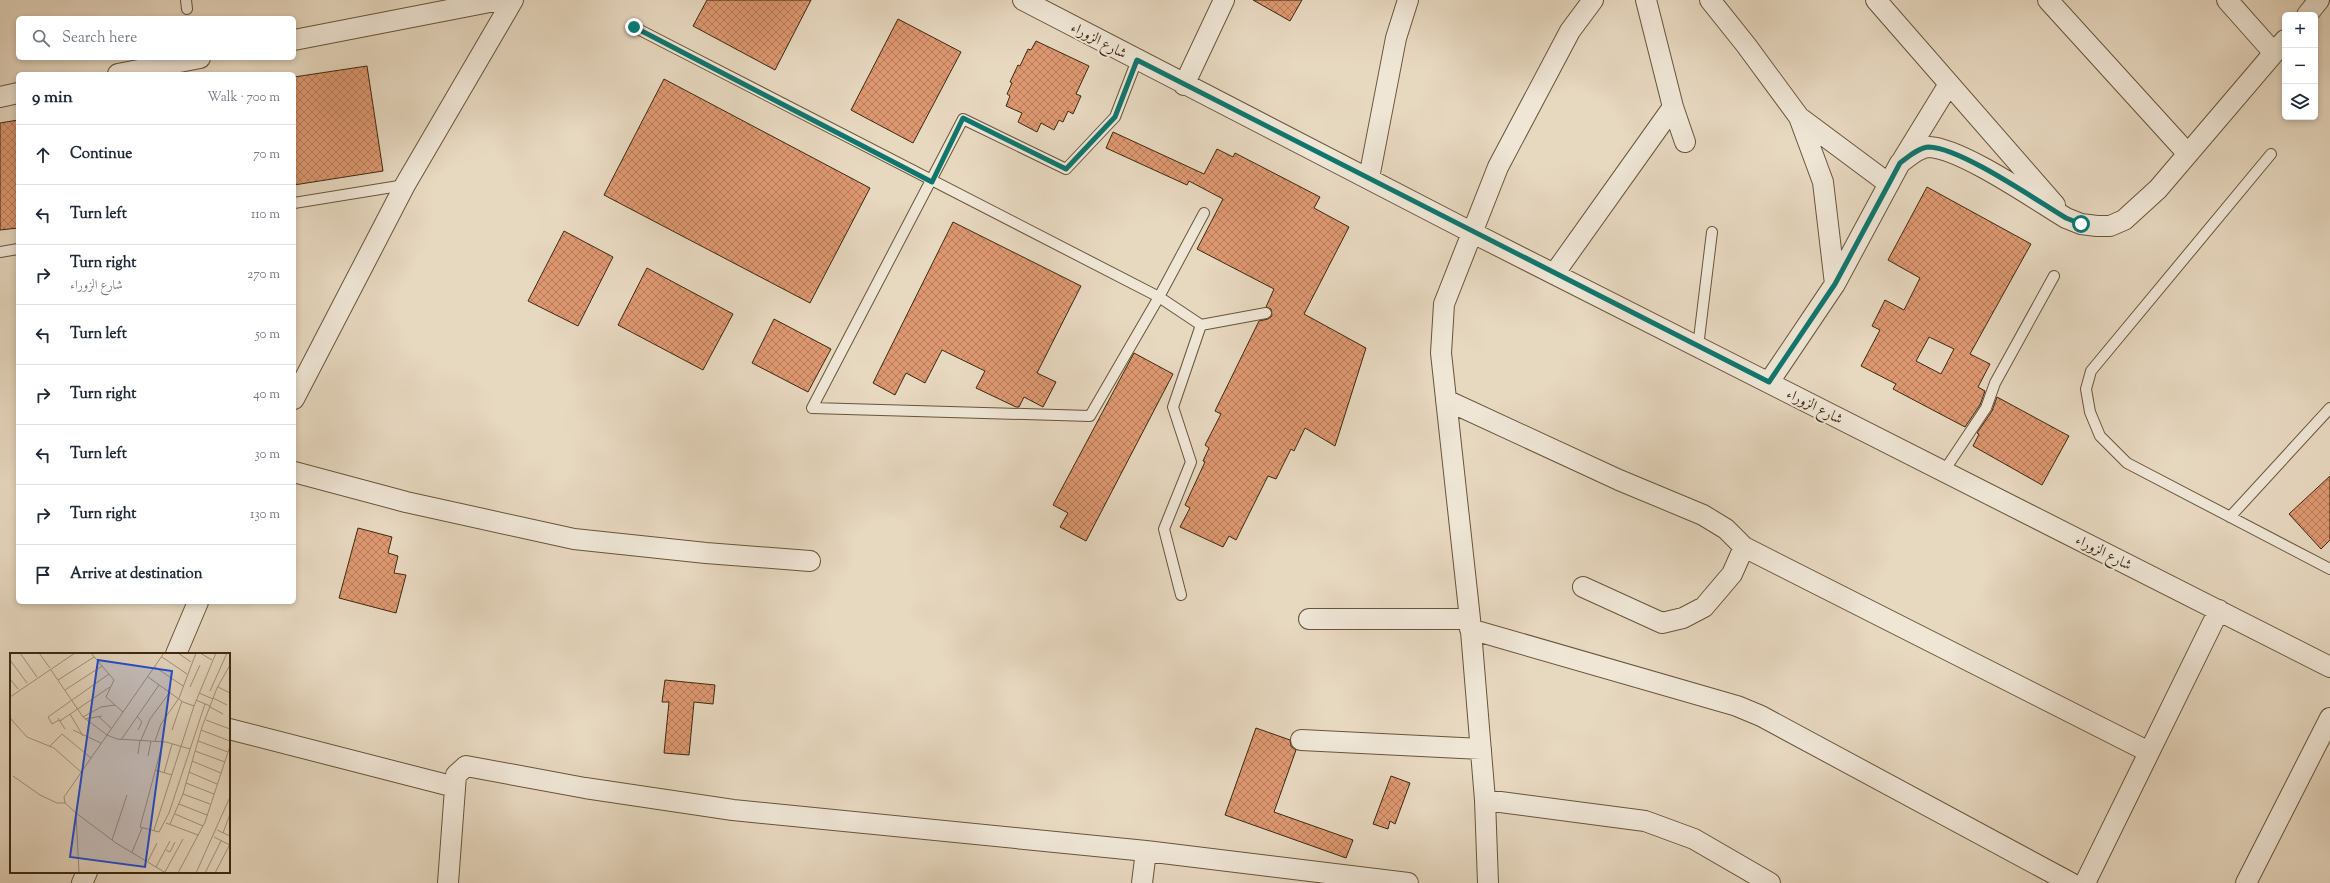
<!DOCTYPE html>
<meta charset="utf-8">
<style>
body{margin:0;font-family:"Sorts Mill Goudy",Amiri,serif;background:#f6f6f7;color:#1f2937}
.controls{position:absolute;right:12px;top:12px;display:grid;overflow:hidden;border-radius:6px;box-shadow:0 2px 6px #0003}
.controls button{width:36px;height:36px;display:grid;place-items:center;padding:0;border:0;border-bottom:1px solid #e0e1e3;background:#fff;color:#1f2937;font:20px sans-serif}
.stop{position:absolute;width:12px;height:12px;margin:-9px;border:3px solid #0f766e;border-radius:50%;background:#fff}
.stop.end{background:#0f766e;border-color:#fff;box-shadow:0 1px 4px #0008}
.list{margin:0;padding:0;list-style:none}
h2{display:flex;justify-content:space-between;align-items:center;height:52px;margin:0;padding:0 16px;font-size:17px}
h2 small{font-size:13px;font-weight:400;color:#747a83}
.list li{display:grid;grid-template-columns:26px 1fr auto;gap:12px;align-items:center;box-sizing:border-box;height:60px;padding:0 16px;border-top:1px solid #e0e1e3}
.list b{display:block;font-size:15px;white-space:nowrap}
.list p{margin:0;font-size:13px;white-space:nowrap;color:#747a83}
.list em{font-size:13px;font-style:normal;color:#747a83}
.icon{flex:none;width:22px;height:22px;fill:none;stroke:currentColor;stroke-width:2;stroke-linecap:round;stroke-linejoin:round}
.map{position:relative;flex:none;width:2330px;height:883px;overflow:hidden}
.search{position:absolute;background:#fff;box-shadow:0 2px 6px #0003;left:16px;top:16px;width:280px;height:44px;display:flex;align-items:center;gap:10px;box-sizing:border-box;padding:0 14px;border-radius:6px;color:#747a83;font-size:15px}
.panel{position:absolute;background:#fff;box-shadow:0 2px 6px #0003;left:16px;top:72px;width:280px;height:532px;border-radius:6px}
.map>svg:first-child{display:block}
</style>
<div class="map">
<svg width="2330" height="883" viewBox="0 0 2330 883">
<defs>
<pattern id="building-cross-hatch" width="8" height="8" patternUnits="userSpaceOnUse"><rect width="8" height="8" fill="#de9871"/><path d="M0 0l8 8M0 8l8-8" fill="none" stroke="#b57c5b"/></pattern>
</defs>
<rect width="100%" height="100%" fill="#e7d8c0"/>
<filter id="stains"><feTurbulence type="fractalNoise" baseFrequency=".005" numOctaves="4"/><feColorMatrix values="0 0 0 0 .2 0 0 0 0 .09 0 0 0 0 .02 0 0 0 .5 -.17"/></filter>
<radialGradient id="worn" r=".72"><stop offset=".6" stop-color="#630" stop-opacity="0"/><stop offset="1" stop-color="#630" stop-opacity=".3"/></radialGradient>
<path fill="url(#building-cross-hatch)" stroke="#3c290e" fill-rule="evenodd" d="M707,0H811L775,70L693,26Z
M1253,0H1302L1290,21Z
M898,19L961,52L913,143L851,110Z
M1036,41L1089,66L1076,94L1081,96L1073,114L1068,111L1063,122L1059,120L1054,130L1041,123L1037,132L1018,122L1022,113L1006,106L1010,96L1007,94L1012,83L1010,82L1018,65L1020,66L1028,49L1031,50Z
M367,66L383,171L294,185V77Z
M664,79L870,188L810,303L604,195Z
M18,120V228L0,230V123Z
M1113,132L1204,174L1217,149L1233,157L1235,153L1320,197L1314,208L1349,227L1304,314L1366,348L1335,446L1305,428L1294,451L1291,449L1276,479L1268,476L1236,540L1229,536L1223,547L1180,527L1190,508L1185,505L1205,462L1203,461L1209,448L1205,445L1221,414L1215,411L1259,321L1268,319L1272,316L1271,309L1266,307L1274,289L1197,249L1223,199L1189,181L1187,185L1106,148Z
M1927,187L2031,244L1970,354L1990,364L1978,387L1985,391L1980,405L1965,427L1893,389L1896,384L1861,366L1880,330L1872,326L1885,300L1904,310L1920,278L1888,260ZM1929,337L1954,349L1941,374L1916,361Z
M953,222L1081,286L1037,373L1056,382L1043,407L1024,397L1019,407H1016L976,388L985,371L942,350L925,383L906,373L895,395L873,383Z
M564,231L613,257L578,326L528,301Z
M647,268L733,314L703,370L618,325Z
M774,319L831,349L808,392L752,363Z
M1134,353L1173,374L1086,541L1060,527L1068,513L1053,505Z
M1997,397L2069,436L2042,485L1973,446L1979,434L1977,433L1992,411Z
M2330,476V540L2321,549L2289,514Z
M358,528L392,537L388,553L398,556L394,573L406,575L396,613L339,598Z
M665,680L715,685L713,704L694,702L689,755L664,753L669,702H662Z
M1256,728L1290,740L1291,746L1296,750L1274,812L1353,840L1346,858L1225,815Z
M1391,776L1410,783L1395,824L1390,821L1388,829L1373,824Z"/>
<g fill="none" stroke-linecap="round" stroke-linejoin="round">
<defs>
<path id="service" d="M186,0L187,9
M634,27L1159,297L1201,325L1266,313
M1137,60L1115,117L1066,169L963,119L812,408L1090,416L1159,297L1204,213
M2271,154L2091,371L2086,389L2090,412L2100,436L2127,463L2330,569
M294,203L405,185
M0,252L18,249
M1698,347L1712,232
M1944,471L1986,408L1995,383L2054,276
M2230,517L2330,408
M1181,595L1164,529L1191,462L1173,407L1201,325"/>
<path id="minor" d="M1023,0L1471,232L2330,667
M1646,0L1673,107L1685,142
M1710,0L1746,45L1799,117L1823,182L1835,284
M1876,0L2055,205
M2048,0L2188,154
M2227,0L2274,53
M2307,15L2319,0
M294,40L500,0
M118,74L200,58
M1184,85L1224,0
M0,97L18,93
M1799,117L1889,184
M1903,159L1949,84
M1369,178L1396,38L1408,0
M1554,274L1673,107
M1769,382L1835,284L1900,163C1908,157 1919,147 1929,147C1961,148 2036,200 2066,218L2081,224L2097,226H2110L2124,220L2158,189L2285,40
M294,399L405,185L513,0
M1446,400L1619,480L1703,515L1726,529L1744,547L2149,752
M294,472L406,502L574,539L706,553L810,561
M1583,587L1662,623L1683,618L1704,607L1732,574L1744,547
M1309,619H1470
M1470,629L1737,706L1761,716L2071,883
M176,654L198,602
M229,729L455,787
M1301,740L1481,749
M1485,800L1645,821L1694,839L1770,883
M82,883L87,872
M448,883L456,775L466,766L585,788L733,810L1146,851L1408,883
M1142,883L1146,851
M1488,883L1485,800L1470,619L1441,353L1444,304L1498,167L1570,31L1593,0
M2085,883L2219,610
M2246,883L2330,718"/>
</defs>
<use href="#service" stroke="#67553a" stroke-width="12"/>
<use href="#minor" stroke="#67553a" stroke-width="22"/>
<use href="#service" stroke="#efe6d6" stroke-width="10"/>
<use href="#minor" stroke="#efe6d6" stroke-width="20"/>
</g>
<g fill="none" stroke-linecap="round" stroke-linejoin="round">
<path stroke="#0f766e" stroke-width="5" d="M634,27L932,182L963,118L1066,169L1115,117L1137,60L1769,382L1835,284L1900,163C1908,157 1919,147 1929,147C1961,148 2036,200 2066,218L2081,224"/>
</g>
<g text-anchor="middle" stroke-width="4" stroke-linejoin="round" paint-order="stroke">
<g font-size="15" fill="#3c290e" stroke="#efe6d6">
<text transform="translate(1099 40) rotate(28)" y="5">شارع الزوراء</text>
<text transform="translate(1815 406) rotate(27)" y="5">شارع الزوراء</text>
<text transform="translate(2104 552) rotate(27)" y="5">شارع الزوراء</text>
</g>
</g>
<g transform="translate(10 653)">
<rect width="220" height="220" fill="#e7d8c0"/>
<path fill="none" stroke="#a39279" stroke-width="1" d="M10,0L27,24M29,0L40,15M81,0L104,27L96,44L113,59M168,0L181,9M190,0L202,7M152,4L177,21M0,7L17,30M145,14L173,33M41,17L73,64L97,82L107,86L156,89L180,96M138,24L173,49L184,53M0,26L8,36M48,27L84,4M180,34L190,12M208,34L220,40M55,37L92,13M200,38L217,0M189,40L203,46M0,44L65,0M203,45L217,52M186,47L200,53M200,54L213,61M60,61L73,83M127,63L132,69L128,77M73,64L91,54L105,52M89,64L102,76M0,65L17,84L44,95L71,119M48,65L55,76M75,66L92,63M49,67L42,71L38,64L99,21M196,67L220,76M50,68L100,34M63,77L91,90M162,77L172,48M191,77L220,88M111,87L149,32M131,87L140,66L160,39M145,88L151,71L169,45L186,0M188,88L218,99M153,89L130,174L149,179L159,160L195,51M40,93L52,81L81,105M185,98L215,109M128,101L130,87M138,103L141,88M182,108L211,120M145,117L162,122M179,119L207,131M154,120L162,91M3,123L30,142L47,150H55L66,160L69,220M176,130L173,141L200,151M204,141L176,130L192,74L207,35L220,12M55,150L54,144L154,0M169,151L197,162M66,160L106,190L156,220M165,161L193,173M156,170L188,182M160,171L173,141M144,177L184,53L206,0M207,177L220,183M213,180L220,161M204,184L220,192M102,187L117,142M156,197L160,199L165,189M122,199L132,175M138,208L147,190M146,214L160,188M155,219L173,186M168,220L195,169L220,93M186,220L220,144M195,220L211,188M205,220L220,191"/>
<path fill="#1d4ed8" fill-opacity="0.15" stroke="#1d4ed8" stroke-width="2" d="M88,7L162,18L135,214L60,204Z"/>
<rect width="220" height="220" fill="none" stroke="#3c290e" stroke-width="2"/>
</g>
<rect width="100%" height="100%" filter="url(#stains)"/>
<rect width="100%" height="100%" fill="url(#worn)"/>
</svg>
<div class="controls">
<button>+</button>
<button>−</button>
<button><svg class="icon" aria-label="layers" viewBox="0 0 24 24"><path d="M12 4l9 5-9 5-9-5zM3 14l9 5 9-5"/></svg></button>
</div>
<div class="stop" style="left:2081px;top:224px"></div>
<div class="stop end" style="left:634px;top:27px"></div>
<div class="search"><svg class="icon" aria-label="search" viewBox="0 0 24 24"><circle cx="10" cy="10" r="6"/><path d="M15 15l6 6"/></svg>Search here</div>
<section class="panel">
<h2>9 min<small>Walk · 700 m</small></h2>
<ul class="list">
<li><svg class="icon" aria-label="ahead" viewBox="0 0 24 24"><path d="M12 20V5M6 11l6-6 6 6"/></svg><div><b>Continue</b></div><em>70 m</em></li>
<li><svg class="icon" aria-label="left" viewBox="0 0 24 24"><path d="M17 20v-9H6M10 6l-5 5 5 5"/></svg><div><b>Turn left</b></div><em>110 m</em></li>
<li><svg class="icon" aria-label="right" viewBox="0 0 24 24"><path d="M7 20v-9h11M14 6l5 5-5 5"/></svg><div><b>Turn right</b><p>شارع الزوراء</p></div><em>270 m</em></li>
<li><svg class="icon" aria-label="left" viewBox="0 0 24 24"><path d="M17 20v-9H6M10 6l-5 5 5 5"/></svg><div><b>Turn left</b></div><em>50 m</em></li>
<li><svg class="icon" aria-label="right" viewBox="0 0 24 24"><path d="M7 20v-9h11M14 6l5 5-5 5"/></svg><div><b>Turn right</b></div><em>40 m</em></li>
<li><svg class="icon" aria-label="left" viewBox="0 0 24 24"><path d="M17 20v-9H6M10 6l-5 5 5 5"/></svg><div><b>Turn left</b></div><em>30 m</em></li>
<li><svg class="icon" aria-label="right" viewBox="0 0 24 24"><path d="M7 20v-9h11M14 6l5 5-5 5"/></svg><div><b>Turn right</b></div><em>130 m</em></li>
<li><svg class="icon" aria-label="arrive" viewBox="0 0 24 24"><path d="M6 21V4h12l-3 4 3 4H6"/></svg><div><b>Arrive at destination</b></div></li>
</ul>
</section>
</div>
